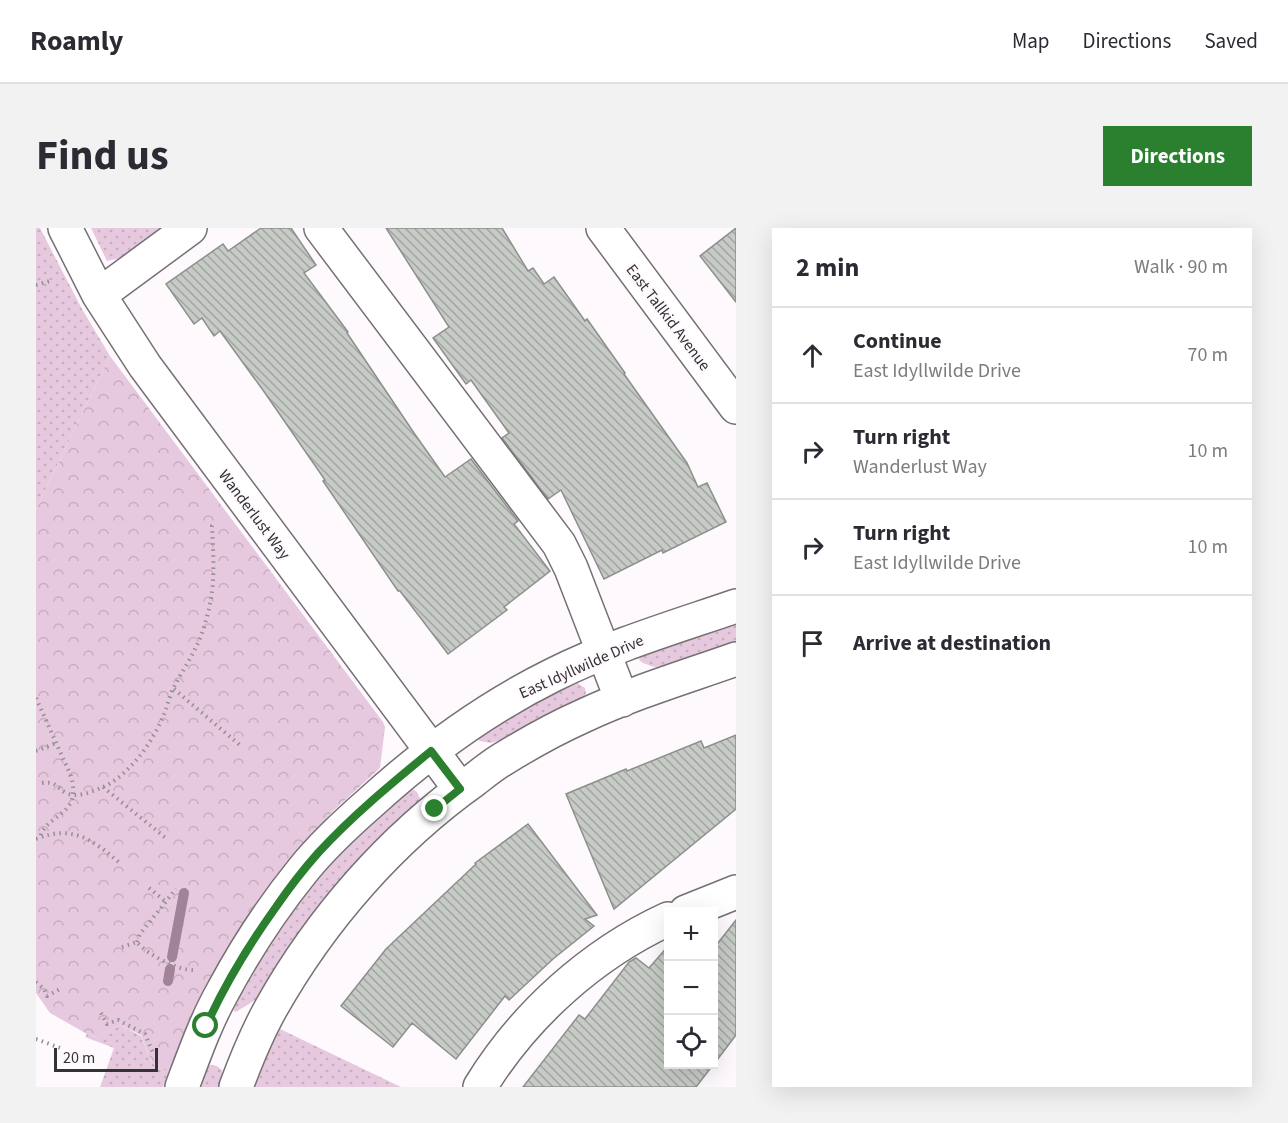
<!DOCTYPE html>
<meta charset="utf-8">
<style>
body{margin:0;font-family:"Source Sans 3",sans-serif;background:#f2f2f3;color:#2b2b33}
.controls{position:absolute;right:18px;bottom:18px;display:grid;overflow:hidden;border-radius:0px;box-shadow:0 6px 24px #0002}
.controls button{width:54px;height:54px;display:grid;place-items:center;padding:0;border:0;border-bottom:2px solid #e1e1e2;background:#fff;color:#2b2b33;font:30px sans-serif}
.scale{position:absolute;left:18px;bottom:15px;width:104px;box-sizing:border-box;padding-left:6px;border:3px solid #343234;border-top:0;font-size:16px;line-height:21px;white-space:nowrap;color:#343234;-webkit-text-stroke:4px #fef9fd;paint-order:stroke}
.stop{position:absolute;width:18px;height:18px;margin:-14px;border:4px solid #2a802e;border-radius:50%;background:#fff}
.stop.end{background:#2a802e;border-color:#fff;box-shadow:0 2px 6px #0008}
.list{margin:0;padding:0;list-style:none}
h2{display:flex;justify-content:space-between;align-items:center;height:78px;margin:0;padding:0 24px;font-size:26px}
h2 small{font-size:20px;font-weight:400;color:#7c7c81}
.list li{display:grid;grid-template-columns:39px 1fr auto;gap:18px;align-items:center;box-sizing:border-box;height:96px;padding:0 24px;border-top:2px solid #e1e1e2}
.list b{display:block;font-size:22px;white-space:nowrap}
.list p{margin:0;font-size:20px;white-space:nowrap;color:#7c7c81}
.list em{font-size:20px;font-style:normal;color:#7c7c81}
.icon{flex:none;width:33px;height:33px;fill:none;stroke:currentColor;stroke-width:2;stroke-linecap:round;stroke-linejoin:round}
.map{position:relative;flex:none;width:700px;height:859px;overflow:hidden;border-radius:0px}
header{display:flex;align-items:center;gap:36px;box-sizing:border-box;height:84px;padding:0 30px;background:#fff;border-bottom:2px solid #e1e1e2}
header strong{font-size:28px}
nav{display:flex;gap:33px;margin-inline-start:auto;font-size:21px}
.intro{display:flex;align-items:center;justify-content:space-between;box-sizing:border-box;height:144px;padding:0 36px}
h1{margin:0;font-size:42px}
.button{padding:15px 27px;border-radius:0px;background:#2a802e;color:#fff;font-size:21px;font-weight:700}
main{display:flex;gap:36px;padding:0 36px}
aside{flex:1;background:#fff;border-radius:0px;box-shadow:0 6px 24px #0002}
.map>svg:first-child{display:block}
</style>
<header>
<strong>Roamly</strong>
<nav><a>Map</a><a>Directions</a><a>Saved</a></nav>
</header>
<div class="intro"><h1>Find us</h1><a class="button">Directions</a></div>
<main>
<div class="map">
<svg width="700" height="859" viewBox="0 0 700 859">
<defs>
<pattern id="grass-dots" width="8" height="8" patternUnits="userSpaceOnUse" patternTransform="scale(1.5)"><rect width="8" height="8" fill="#e6c9de"/><path d="M2 2h.1M6 6h.1" fill="none" stroke="#c6adbf" stroke-width="1.8" stroke-linecap="round"/></pattern>
<pattern id="park-crowns" width="20" height="18" patternUnits="userSpaceOnUse" patternTransform="scale(1.5)"><rect width="20" height="18" fill="#e6c9de"/><path d="M2 6a3 3 0 1 1 6 0M12 15a3 3 0 1 1 6 0" fill="none" stroke="#c6adbf"/></pattern>
<pattern id="building-back-hatch" width="6" height="6" patternUnits="userSpaceOnUse" patternTransform="scale(1.5)"><rect width="6" height="6" fill="#c6cbc6"/><path d="M-1 5l2 2M0 0l6 6M5-1l2 2" fill="none" stroke="#a2a5a2"/></pattern>
</defs>
<rect width="100%" height="100%" fill="#fef9fd"/>
<path fill="url(#grass-dots)" d="M0,0H4L46,81L74,128L0,281Z
M55,0H128L90,29L71,33Z
M700,393V414L631,438L618,439L607,435L603,432L604,429Z
M540,454L549,460L550,465L547,471L473,509L455,515L444,513L441,511L461,495L535,455Z
M376,561L381,564L384,571L382,577L221,771L200,784L197,782L196,779L229,722L265,670L298,629L370,562Z
M84,797L105,808L115,833L122,840L133,843L127,859H64L78,820L49,809L51,806L61,809Z
M244,801L365,859H216Z
M175,837L181,838L186,842V848L182,859H162L169,840Z"/>
<path fill="url(#park-crowns)" d="M74,128L347,494L349,499L344,540L295,585L228,667L182,740L133,843L122,840L115,833L105,807L84,797L61,809L51,806L14,785L0,765V281Z"/>
<g fill="none" stroke-linecap="round" stroke-linejoin="round">
<path stroke="#a08399" stroke-width="10" d="M136,729L148,665
M132,753L134,741"/>
</g>
<path fill="url(#building-back-hatch)" stroke="#8c908c" stroke-width="1.5" d="M225,0H255L280,37L268,45L312,104L311,105L378,205L409,249L435,231L482,293L478,296L514,343L468,379L471,382L412,426L364,363H362L287,253L289,252L229,165L184,103L178,108L166,90L158,96L130,56L187,16L192,23Z
M350,0H466L492,43L497,40L508,56L518,49L549,93L551,91L589,145L588,146L651,235L662,259L671,255L690,294L627,325L626,322L568,351L525,262L512,271L466,210L473,205L435,152L430,156L397,110L413,99Z
M700,0V74L664,28Z
M700,507V581L578,681L530,566L590,541L591,543L665,513L668,520Z
M492,596L561,687L549,691L558,698L517,731L473,772L469,768L420,831L376,795L357,819L305,778L350,721L440,636L439,635Z
M700,692V807L678,836V720Z
M633,717V837H677L660,859H487L543,787L549,791L593,734L600,730L613,740Z"/>
<g fill="none" stroke-linecap="round" stroke-linejoin="round">
<defs>
<path id="minor" d="M29,0L63,67L109,138L424,561
M285,0L523,316L535,340L586,472
M567,0L700,179
M63,67L154,0
M650,684L700,664
M146,859C158,827 170,793 187,763C210,720 237,679 267,642C287,617 311,595 335,574C390,524 450,480 517,447C575,418 639,399 700,378
M200,859C210,832 221,805 235,780C285,691 355,611 438,552C447,545 457,537 467,531C493,515 520,500 547,488C596,465 649,449 700,431
M444,859C488,787 556,726 632,691"/>
</defs>
<use href="#minor" stroke="#757073" stroke-width="36"/>
<path stroke="#938f92" stroke-width="4" stroke-dasharray="1.5 4.5" stroke-linecap="butt" d="M0,57L14,53
M138,461L206,519
M0,470L35,548C46,589 12,584 4,609
M0,523L20,515
M6,555C20,553 20,559 30,565C41,570 55,564 65,560C91,549 114,518 125,493C130,484 132,473 136,463C143,448 153,434 160,419C167,405 172,387 175,371C179,348 177,322 176,298L180,295
M67,559L131,611
M0,611C37,596 57,612 85,636
M113,660L130,674
M101,714L104,706L140,661
M86,719L101,714C110,726 143,743 158,742
M0,754L8,761L11,768L24,761
M65,785L71,796L82,792L109,806L118,827
M0,811L27,821"/>
<use href="#minor" stroke="#fff" stroke-width="33"/>
</g>
<g fill="none" stroke-linecap="round" stroke-linejoin="round">
<path stroke="#2a802e" stroke-width="8" d="M170,798C190,754 212,718 240,679C253,660 267,642 282,625C317,587 356,555 395,523L424,561L399,581"/>
</g>
<g text-anchor="middle" stroke-width="4.5" stroke-linejoin="round" paint-order="stroke">
<g font-size="16" fill="#343234" stroke="#fef9fd">
<text transform="translate(633 89) rotate(53)" y="6">East Tallkid Avenue</text>
<text transform="translate(219 286) rotate(53)" y="6">Wanderlust Way</text>
<text transform="translate(545 438) rotate(-24)" y="6">East Idyllwilde Drive</text>
</g>
</g>
</svg>
<div class="controls">
<button>+</button>
<button>−</button>
<button><svg class="icon" aria-label="locate" viewBox="0 0 24 24"><circle cx="12" cy="12" r="6"/><path d="M12 2v4M12 18v4M2 12h4M18 12h4"/></svg></button>
</div>
<div class="scale">20 m</div>
<div class="stop" style="left:170px;top:798px"></div>
<div class="stop end" style="left:399px;top:581px"></div>
</div>
<aside>
<h2>2 min<small>Walk · 90 m</small></h2>
<ul class="list">
<li><svg class="icon" aria-label="ahead" viewBox="0 0 24 24"><path d="M12 20V5M6 11l6-6 6 6"/></svg><div><b>Continue</b><p>East Idyllwilde Drive</p></div><em>70 m</em></li>
<li><svg class="icon" aria-label="right" viewBox="0 0 24 24"><path d="M7 20v-9h11M14 6l5 5-5 5"/></svg><div><b>Turn right</b><p>Wanderlust Way</p></div><em>10 m</em></li>
<li><svg class="icon" aria-label="right" viewBox="0 0 24 24"><path d="M7 20v-9h11M14 6l5 5-5 5"/></svg><div><b>Turn right</b><p>East Idyllwilde Drive</p></div><em>10 m</em></li>
<li><svg class="icon" aria-label="arrive" viewBox="0 0 24 24"><path d="M6 21V4h12l-3 4 3 4H6"/></svg><div><b>Arrive at destination</b></div></li>
</ul>
</aside>
</main>
